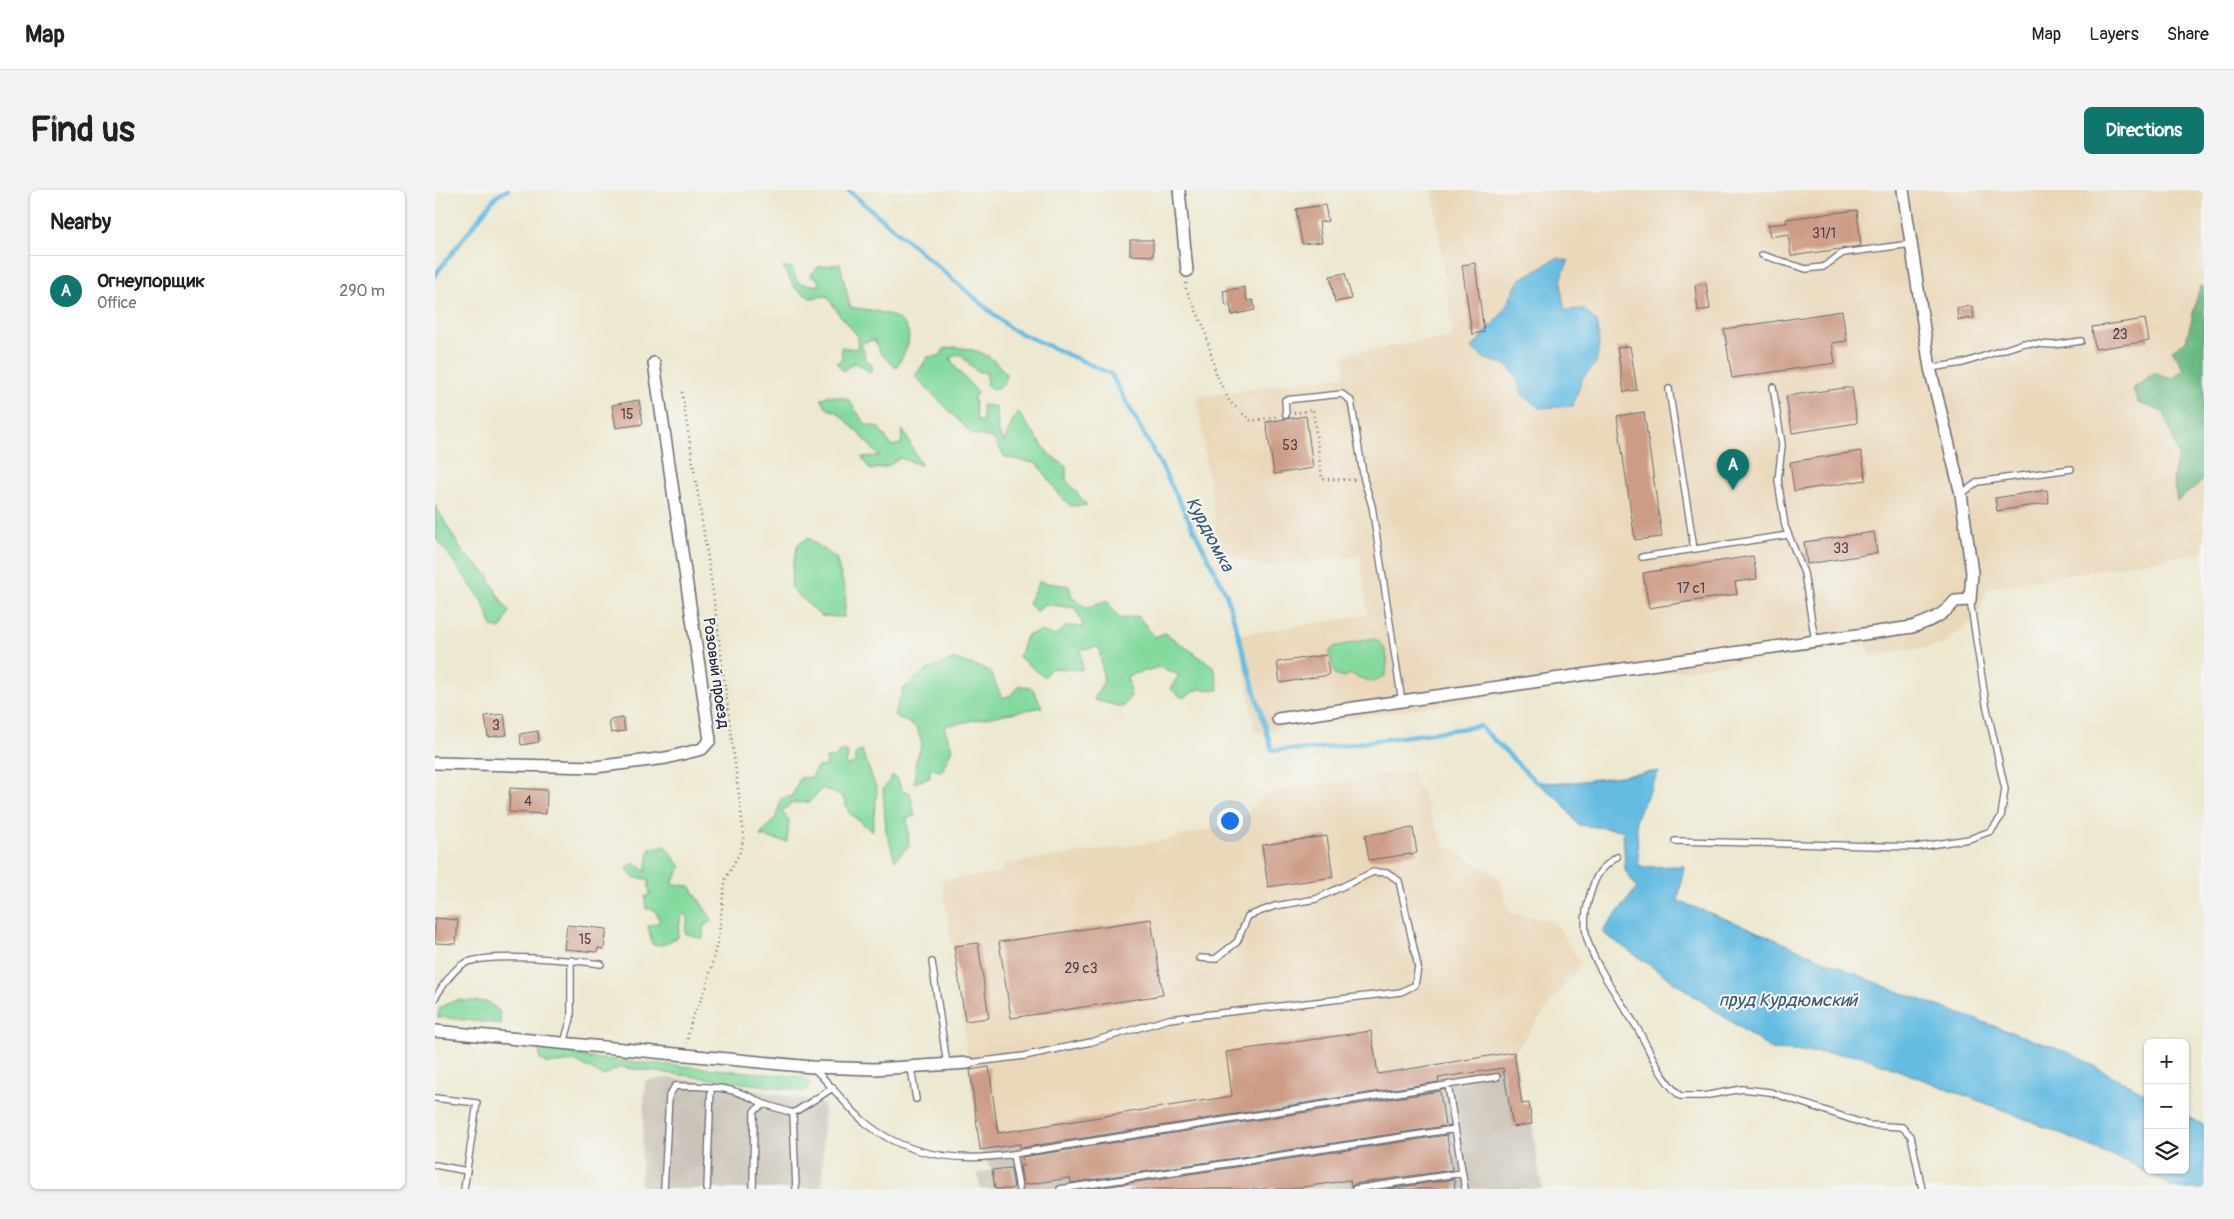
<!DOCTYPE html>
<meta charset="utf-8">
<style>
body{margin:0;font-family:Pangolin,sans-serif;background:#f2f2f2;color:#202124}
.controls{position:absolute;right:15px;bottom:15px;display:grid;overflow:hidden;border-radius:8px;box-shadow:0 1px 4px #0004}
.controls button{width:45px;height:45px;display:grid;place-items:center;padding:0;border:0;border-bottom:1px solid #e0e0e0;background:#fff;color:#202124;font:25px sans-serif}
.you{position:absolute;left:794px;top:630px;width:18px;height:18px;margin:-12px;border:4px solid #fff;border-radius:50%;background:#1a73e8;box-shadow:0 0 0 8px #1a73e833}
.badge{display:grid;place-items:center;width:32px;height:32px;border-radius:50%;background:#0f766e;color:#fff;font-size:16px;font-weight:700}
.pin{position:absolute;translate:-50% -41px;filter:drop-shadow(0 1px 2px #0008)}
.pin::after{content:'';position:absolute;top:26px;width:18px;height:15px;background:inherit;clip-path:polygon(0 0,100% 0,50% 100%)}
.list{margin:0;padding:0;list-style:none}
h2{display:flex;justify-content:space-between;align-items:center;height:65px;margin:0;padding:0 20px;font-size:21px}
h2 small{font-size:16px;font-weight:400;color:#757577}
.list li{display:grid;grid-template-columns:32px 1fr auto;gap:15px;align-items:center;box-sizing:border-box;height:70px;padding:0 20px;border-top:1px solid #e0e0e0}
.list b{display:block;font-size:19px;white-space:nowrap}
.list p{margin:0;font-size:16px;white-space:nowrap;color:#757577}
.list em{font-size:16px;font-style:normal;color:#757577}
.icon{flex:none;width:28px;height:28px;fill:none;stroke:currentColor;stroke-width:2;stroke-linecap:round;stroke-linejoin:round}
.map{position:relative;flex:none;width:1769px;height:999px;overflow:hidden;border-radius:8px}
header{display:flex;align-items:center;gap:30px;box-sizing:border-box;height:70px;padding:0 25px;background:#fff;border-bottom:1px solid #e0e0e0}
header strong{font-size:24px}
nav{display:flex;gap:28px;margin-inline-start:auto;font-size:18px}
.intro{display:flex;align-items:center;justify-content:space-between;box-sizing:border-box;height:120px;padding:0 30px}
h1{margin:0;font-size:35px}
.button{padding:12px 22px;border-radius:8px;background:#0f766e;color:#fff;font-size:18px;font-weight:700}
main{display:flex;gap:30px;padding:0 30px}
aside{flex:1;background:#fff;border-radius:8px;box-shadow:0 1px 4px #0004}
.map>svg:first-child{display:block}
</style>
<header>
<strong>Map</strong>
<nav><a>Map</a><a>Layers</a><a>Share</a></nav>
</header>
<div class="intro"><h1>Find us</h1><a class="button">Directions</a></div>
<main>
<aside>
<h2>Nearby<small></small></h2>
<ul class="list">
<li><span class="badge">A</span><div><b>Огнеупорщик</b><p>Office</p></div><em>290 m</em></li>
</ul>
</aside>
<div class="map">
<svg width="1769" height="999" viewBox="0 0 1769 999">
<rect width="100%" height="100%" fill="#f6f6f2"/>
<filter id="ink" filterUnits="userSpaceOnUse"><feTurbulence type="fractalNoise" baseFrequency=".02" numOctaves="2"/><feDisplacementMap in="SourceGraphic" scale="10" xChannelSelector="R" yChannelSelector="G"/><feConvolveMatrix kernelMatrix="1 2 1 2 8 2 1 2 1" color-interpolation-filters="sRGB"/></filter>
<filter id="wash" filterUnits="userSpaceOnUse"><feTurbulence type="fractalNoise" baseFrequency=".0096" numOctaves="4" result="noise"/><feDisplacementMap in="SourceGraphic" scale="20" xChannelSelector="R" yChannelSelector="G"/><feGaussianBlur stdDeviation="1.12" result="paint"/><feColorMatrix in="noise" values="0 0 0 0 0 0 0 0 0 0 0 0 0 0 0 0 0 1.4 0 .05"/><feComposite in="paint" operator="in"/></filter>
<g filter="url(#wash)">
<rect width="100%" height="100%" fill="#ede8d0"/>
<path fill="#ead8ba" d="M998,0H1769V362L1553,398L1543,426L1507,455L1435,466L1432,454L820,542L804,445L933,425L925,366L829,378L784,359L762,207L910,185L908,164L1018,147Z
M977,581L1009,655L1063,686L1075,723L1119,731L1146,773L1079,862L543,946L544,940L507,690L567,683L570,674L719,652L803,633L831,603Z"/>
<path fill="#cac3b8" d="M1079,862L1087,914L1094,913L1107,999H545L543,983L557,980L545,960L543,946Z
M233,888L296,895L389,914L387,999H205L210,891Z"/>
<path fill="#84da9d" stroke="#537e6c" d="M405,74L415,117C436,121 480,122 473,153C471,162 465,170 461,178L446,164L439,150L426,153L431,169L438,177L436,183L420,172L408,181L402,173L407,168L406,157L422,159L423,146L404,124L392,106L375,108L360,98L348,77L357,78L363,93L385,96L382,88L375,86L383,77Z
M519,157C545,160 556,164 572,185L568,195L558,199L552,196L551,182H542L525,164L515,168L521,178L543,203L539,206L542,231H548L547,215L561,217L563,241L569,252L582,221L614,264L631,277V290L652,315L636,316L626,307L603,274L570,267L558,248L537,244L480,186L493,167L505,166L509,159Z
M394,205L413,209L431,235L443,237L457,256L466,254L468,240L486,275L465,268L451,277L435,280L427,267L444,266L424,243L402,222L393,219L386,209Z
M0,315L28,363L53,385L63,406L74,421L66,439L57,437L48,412L0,346Z
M373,348L401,368L411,404L409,427L386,426L356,398L358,374L363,354Z
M604,392L634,396L637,407L652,418L672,411L685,429L703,426L720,447L730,443L779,477L784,500L765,499L747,508L735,498L744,485L724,477L692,486L696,505L688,517L659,510L669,491L664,457L646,459L647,480L616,478L609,487L584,467L591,446L606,441L620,446L632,436L649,437L640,418L609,414L602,422L593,413Z
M939,448C953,457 954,470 950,486L937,492L915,484L909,487L900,484L894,463L899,457Z
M520,469L555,481L567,508L576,505L584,495L598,499L607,517L509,536L517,559L507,581L495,579V588L479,593L481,570L487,554L482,538L459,525L468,499L492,480Z
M406,560L413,562L411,576L420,573V564L427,561L442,600L437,641L414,623L408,607L388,598L374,612L358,613L346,621L354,630L352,652L325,646L341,627L346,609L357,606L365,588L377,587L382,577L392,576L391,568H400Z
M457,586L463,589L467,601L475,603L480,626L472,628L474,655L460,670L451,640L448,600Z
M230,656L246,677L237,694L255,696L277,730L268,737V749L250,743L253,727L246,723L243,747L227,755L217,754L213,736L225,732L220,720L211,719L210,707L215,704L213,689L198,687L191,679L199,673L211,681L215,658Z
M22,810L53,812L64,821L66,834L3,827L5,817Z
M104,858L132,862L156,868L369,887L375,895L370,901L185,877L168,886L141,871L113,874L105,869Z"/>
<path fill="#6bba84" stroke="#466e60" d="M1765,96L1769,97V290L1742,311L1738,289L1743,264L1729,222L1703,213L1698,199L1718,183L1737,189L1749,179L1737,160L1751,151Z"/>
<path fill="#65bce2" stroke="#446f8e" d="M1122,68L1134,71C1123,88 1126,101 1130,120L1149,119L1162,132L1164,157L1161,173L1147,189L1138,216L1104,218L1087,204L1081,186L1072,175L1050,169L1037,158L1069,121L1084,90Z
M1224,581L1201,629L1204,677L1249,676L1243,711L1309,736L1456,799L1637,864L1713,905V980H1750V925L1769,935V999H1741L1695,973L1571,921L1423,865L1337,860L1167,742L1202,698L1190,680L1188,640L1143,635L1126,611L1101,592L1132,593Z"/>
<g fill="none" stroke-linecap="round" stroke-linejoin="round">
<path stroke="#65bce2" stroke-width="4.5" d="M413,0L576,139L676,184L727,277L791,403L837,560L881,559L1045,536L1101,592L1106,593
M0,85L62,5L73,0"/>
</g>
<g id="blocks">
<path fill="#cd9c87" d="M890,15L893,31L884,32L887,52L867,54L861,19Z
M1422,20L1426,56L1356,66L1353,44L1335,47L1333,35L1352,33L1351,29Z
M695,50H718V66L695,65Z
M1040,73L1049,142L1037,144L1027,75Z
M910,83L917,109L900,112L895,86Z
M1271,93L1275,119L1263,121L1260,95Z
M809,97L812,111L818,110L820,120L797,125L795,115L791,116L788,101Z
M1537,116L1539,128L1523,130L1522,118Z
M1407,121L1412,151L1397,153L1400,173L1297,188L1289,139Z
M1710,129L1714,151L1660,159L1657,137Z
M1195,156L1202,200L1189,202L1182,158Z
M1417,197L1422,233L1357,243L1351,206Z
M204,210L208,234L181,238L177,215Z
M1209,222L1227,347L1200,350L1182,226Z
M871,226L878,278L839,284L831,232Z
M1426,261L1431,290L1359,301L1355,272Z
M1612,300L1614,313L1562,321L1560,308Z
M1439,342L1442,363L1372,374L1369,352Z
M1318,366L1322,389L1300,392L1302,404L1214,418L1208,383Z
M891,465L894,485L845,493L842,472Z
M69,524L72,545L53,547L50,526Z
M188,528L190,541L176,543L174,530Z
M103,541L104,552L86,555L85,544Z
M75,598L112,600L111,624L74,622Z
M978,638L982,663L934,670L930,645Z
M892,646L898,687L833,697L827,655Z
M0,728L23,730L21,754L0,753Z
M716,729L728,805L576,828L564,752Z
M132,735L172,739L169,759L163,758L162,762L129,759Z
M543,753L554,828L530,831L519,756Z
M936,841L943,884L1079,862L1087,914L1094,913L1097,934L1078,937L1068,878L1003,888L1004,892L585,958V954L545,960L535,880L554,877L563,943L797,906L791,862Z
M1005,901L1010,936L636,993L635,988L588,995L585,976H588L587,967Z
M1012,945L1017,980L919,994L916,997L915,990L855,999H656Z
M576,978L579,997L575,999H560L557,980Z
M1019,989L1020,999H952Z"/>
</g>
</g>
<g filter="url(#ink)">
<use href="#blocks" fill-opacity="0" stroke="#69676f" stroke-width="1"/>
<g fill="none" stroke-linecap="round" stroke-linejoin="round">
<defs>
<path id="service" d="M1327,65L1371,79L1388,77L1408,63L1476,54
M1495,178L1528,173L1589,153L1619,155L1646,151
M1338,197L1347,255L1343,290L1350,336L1369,383L1380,451
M1234,199L1259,359
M851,225L850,210L907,204L916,211L929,290L937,316L967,512
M1526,304L1543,292L1636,279
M1207,367L1353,345
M1240,651L1482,657L1534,649L1556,641L1566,627L1570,599L1551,514L1535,410
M1182,667C1165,679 1161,684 1155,705C1151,717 1149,730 1151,743C1154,768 1187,813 1201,836C1217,863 1222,884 1245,906H1268L1307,899L1335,902L1433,935L1467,937L1476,946L1487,999
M497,772L512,875
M0,808C7,797 18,779 30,773C56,762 137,770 166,774
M129,853L136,828V770
M533,873L589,866L656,852L734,829L966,802L980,795L983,777L964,691L953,683L938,682L881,709L840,716L813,726L802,752L780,769L765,768
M378,878C397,895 412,918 432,934C474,968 526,972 578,964L584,999
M476,878L481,909
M1013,895L1030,999
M0,908L42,913L29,999
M329,914L358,923
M578,964L1062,887
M0,975L32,981
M229,999L234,906L240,896C277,897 295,895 329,914L319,921L318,999
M272,999L276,897
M361,999L358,923L398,898
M625,999L1020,939
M920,999L1027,983"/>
<path id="minor" d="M744,0L752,81
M843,529L1477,437C1495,431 1508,426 1520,411L1535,410L1537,383L1526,304L1495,178L1468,0
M0,573L160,577L231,568L267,559L275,550L219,173
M0,841L377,877L440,879L533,873"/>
</defs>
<use href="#service" stroke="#69676f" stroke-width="8"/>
<use href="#minor" stroke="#69676f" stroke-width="14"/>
<path stroke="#69676f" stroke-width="2.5" stroke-dasharray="1 4" stroke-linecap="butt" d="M751,93V99L770,140L781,184L794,211L816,231L844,226
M247,202L278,402L309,645L306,660L290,690L284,743L272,796L256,831L252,853
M859,223L878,220L887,289L920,290"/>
<use href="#service" stroke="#fff" stroke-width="5.5"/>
<use href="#minor" stroke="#fff" stroke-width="11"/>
</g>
</g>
<g text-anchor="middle" stroke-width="4" stroke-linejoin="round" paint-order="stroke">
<g font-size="14" fill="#4d404e">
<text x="1389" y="48">31/1</text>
<text x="1685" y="149">23</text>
<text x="192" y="229">15</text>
<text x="855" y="260">53</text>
<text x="1406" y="363">33</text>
<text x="1256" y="403">17 с1</text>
<text x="61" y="540">3</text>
<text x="93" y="616">4</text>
<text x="150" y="754">15</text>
<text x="646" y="783">29 с3</text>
</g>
<g font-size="16" fill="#22223b" stroke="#f6f6f2">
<text transform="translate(282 483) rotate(82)" y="6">Розовый проезд</text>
</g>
<g font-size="18" font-style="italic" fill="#395875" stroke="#f6f6f2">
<text transform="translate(775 344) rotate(62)" y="6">Курдюмка</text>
<text x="1353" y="816">пруд Курдюмский</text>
</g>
</g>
</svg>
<div class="controls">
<button>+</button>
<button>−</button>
<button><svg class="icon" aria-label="layers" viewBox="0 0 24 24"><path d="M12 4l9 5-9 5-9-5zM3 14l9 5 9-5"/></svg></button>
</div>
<div class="you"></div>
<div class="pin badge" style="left:1298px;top:300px">A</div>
</div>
</main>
